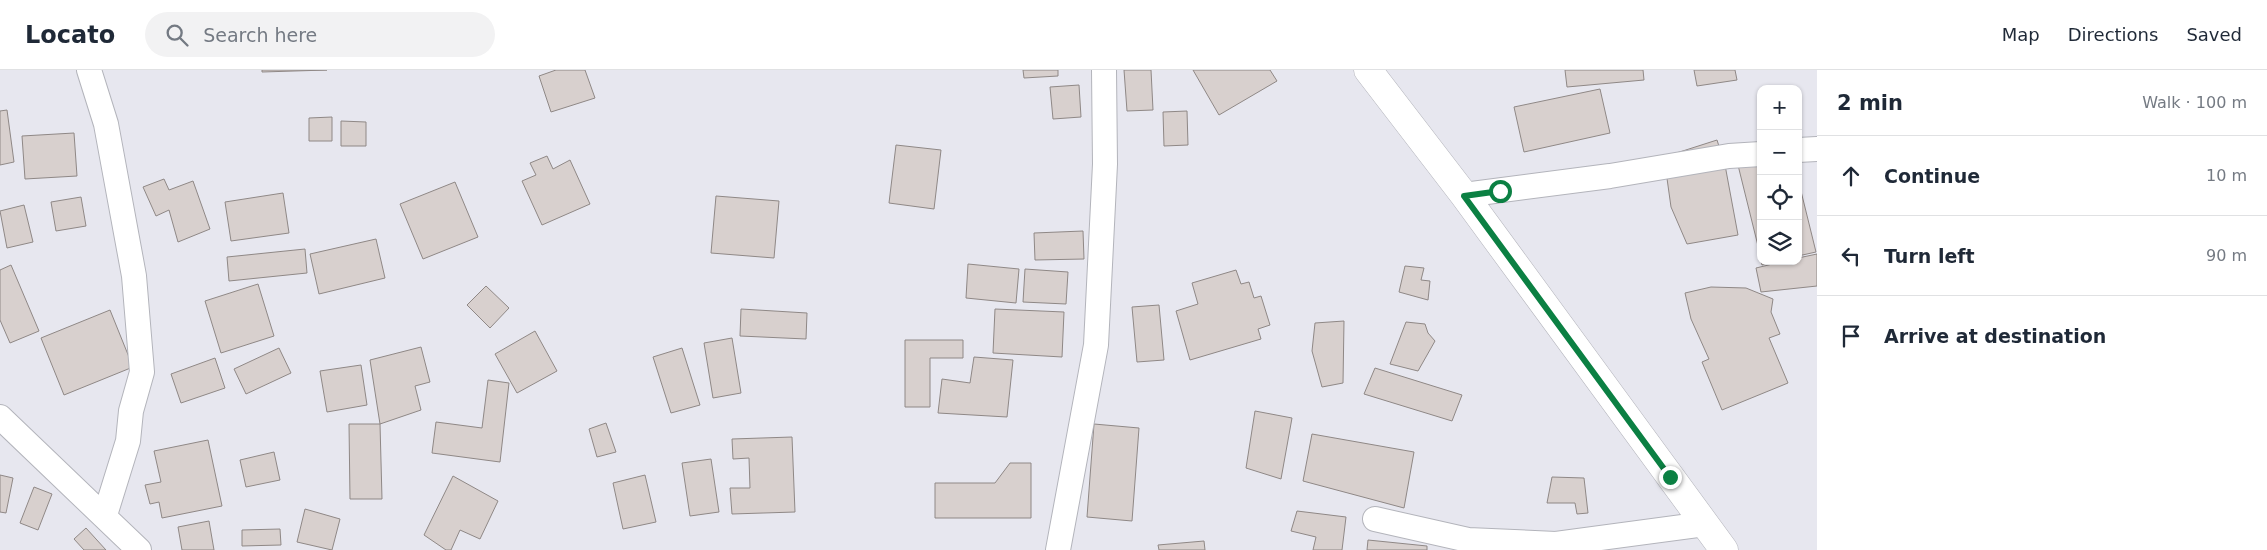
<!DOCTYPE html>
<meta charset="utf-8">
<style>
body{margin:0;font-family:"DejaVu Sans",sans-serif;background:#f2f2f3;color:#1f2937}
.controls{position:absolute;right:15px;top:15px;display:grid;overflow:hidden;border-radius:10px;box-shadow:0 1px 4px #0004}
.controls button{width:45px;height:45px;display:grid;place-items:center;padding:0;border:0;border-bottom:1px solid #e0e1e3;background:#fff;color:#1f2937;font:25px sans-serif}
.stop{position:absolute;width:15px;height:15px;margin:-11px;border:4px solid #0b8043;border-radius:50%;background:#fff}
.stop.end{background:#0b8043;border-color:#fff;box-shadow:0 1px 5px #0008}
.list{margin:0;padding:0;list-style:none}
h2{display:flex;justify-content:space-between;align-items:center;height:65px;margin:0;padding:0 20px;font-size:21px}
h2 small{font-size:16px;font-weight:400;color:#747a83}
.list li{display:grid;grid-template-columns:32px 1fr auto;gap:15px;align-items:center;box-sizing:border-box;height:80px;padding:0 20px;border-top:1px solid #e0e1e3}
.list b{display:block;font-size:19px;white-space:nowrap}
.list em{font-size:16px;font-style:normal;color:#747a83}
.icon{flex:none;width:28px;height:28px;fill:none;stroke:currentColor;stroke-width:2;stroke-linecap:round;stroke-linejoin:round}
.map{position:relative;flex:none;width:1817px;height:480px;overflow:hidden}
header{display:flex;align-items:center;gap:30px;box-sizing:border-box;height:70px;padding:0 25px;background:#fff;border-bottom:1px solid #e0e1e3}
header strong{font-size:24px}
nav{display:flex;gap:28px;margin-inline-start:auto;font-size:18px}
.search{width:350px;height:45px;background:#f2f2f3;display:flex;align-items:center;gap:12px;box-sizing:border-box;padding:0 18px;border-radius:28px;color:#747a83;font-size:19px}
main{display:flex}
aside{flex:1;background:#fff}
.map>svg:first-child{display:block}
</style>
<header>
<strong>Locato</strong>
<div class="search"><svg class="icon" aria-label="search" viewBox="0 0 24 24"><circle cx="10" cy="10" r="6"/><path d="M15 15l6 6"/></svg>Search here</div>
<nav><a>Map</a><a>Directions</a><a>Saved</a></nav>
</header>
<main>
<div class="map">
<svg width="1817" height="480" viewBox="0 0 1817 480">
<rect width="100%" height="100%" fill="#e7e7ef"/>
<path fill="#d8d0ce" stroke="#8f8886" d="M262,0H327L262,2Z
M556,0H585L595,28L551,42L539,6Z
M1023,0H1058V6L1024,8Z
M1124,0H1151L1153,40L1127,41Z
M1193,0H1270L1277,11L1219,45Z
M1565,0H1643L1644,10L1567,17Z
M1694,0H1735L1737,10L1697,16Z
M1079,15L1081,47L1053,49L1050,17Z
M1600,19L1610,63L1524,82L1514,37Z
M7,40L14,92L0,95V41Z
M1187,41L1188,75L1164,76L1163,42Z
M332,47V71H309V48Z
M341,51L366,52V76H341Z
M74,63L77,106L25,109L22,66Z
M1717,70L1725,95L1738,165L1687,174L1671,137L1664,87Z
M1761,73V188L1734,79Z
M896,75L941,80L934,139L889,133Z
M547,86L553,99L570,90L590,134L542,155L522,111L536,105L530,93Z
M164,109L169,120L193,111L210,159L178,172L169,140L156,146L143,117Z
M1798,109L1816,182L1798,186Z
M455,112L478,167L423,189L400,134Z
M283,123L289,163L231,171L225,132Z
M716,126L779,131L774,188L711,183Z
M81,127L86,156L56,161L51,132Z
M24,135L33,172L7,178L0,141Z
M1083,161L1084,189L1035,190L1034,163Z
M376,169L385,208L319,224L310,184Z
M305,179L307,203L229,211L227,187Z
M1817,184V216L1761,222L1756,198L1785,191H1798V188Z
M1761,191H1776L1762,195Z
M968,194L1019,199L1016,233L966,228Z
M11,195L39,261L10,273L0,250V200Z
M1405,196L1424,198L1421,210L1430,211L1428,230L1399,222Z
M1025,199L1068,202L1066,234L1023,232Z
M1236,200L1241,214L1249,212L1254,228L1261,226L1270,255L1258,259L1261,269L1190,290L1176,241L1198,234L1192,213Z
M258,214L274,266L221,283L205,231Z
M486,216L509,238L490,258L467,235Z
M1711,217L1746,218L1773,229L1771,242L1780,264L1769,268L1788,313L1722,340L1702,292L1709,289L1691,249L1685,223Z
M1159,235L1164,290L1137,292L1132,237Z
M741,239L807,243L806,269L740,266Z
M995,239L1064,242L1062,287L993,283Z
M110,240L133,297L64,325L41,268Z
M1344,251L1343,313L1322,317L1312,281L1315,253Z
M1406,252L1425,254L1428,263L1435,271L1418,301L1390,294Z
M535,261L557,301L517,323L495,284Z
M732,268L741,323L713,328L704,273Z
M905,270H963V288H930V337H905Z
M421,277L430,312L415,316L421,340L380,354L370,290Z
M279,278L291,303L246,324L234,299Z
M682,278L700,335L671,343L653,287Z
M974,287L1013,290L1007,347L938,343L942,309L970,313Z
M215,288L225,318L181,333L171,304Z
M361,295L367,335L327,342L320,301Z
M1375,298L1462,325L1452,351L1364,324Z
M488,310L509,313L500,392L432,383L436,352L482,358Z
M1255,341L1292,348L1281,409L1246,398Z
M606,353L616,382L597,387L589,359Z
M349,354H380L382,429H350Z
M1094,354L1139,358L1132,451L1087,447Z
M1312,364L1414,382L1404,438L1303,411Z
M792,367L795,442L732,444L730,418H750L749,388L733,389L732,369Z
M208,370L222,436L162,448L159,432L150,434L145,415L161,412L154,381Z
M274,382L280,410L246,417L240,390Z
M711,389L719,442L690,446L682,393Z
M1010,393H1031V448H935V413H995Z
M0,405L13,408L6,443L0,442Z
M645,405L656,452L623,459L613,413Z
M453,406L498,431L480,469L460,460L451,480H446L424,465Z
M1552,407L1584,408L1588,443L1577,444L1575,433H1547Z
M34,417L52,424L38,460L20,453Z
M305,439L340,449L332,480L297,472Z
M1297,441L1346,447L1342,480H1313L1316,467L1291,461Z
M209,451L214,480H182L178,457Z
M86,458L106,480H84L74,469Z
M280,459L281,475L242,476V460Z
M1368,470L1427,476V480H1367Z
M1204,471L1205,480H1159L1158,475Z"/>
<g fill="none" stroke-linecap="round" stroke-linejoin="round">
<defs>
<path id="street" d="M89,0L106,54L134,206L142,302L131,341L128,371L105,445
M1798,80L1817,79
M1464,125L1610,106L1729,86L1761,84
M0,347L139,480
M1375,449L1468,470L1556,474L1705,454
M1058,480L1096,275L1105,94L1104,0"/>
<path id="primary" d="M1368,0L1464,125L1724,480"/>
</defs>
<use href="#street" stroke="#b3b4bb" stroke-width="26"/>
<use href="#primary" stroke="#b3b4bb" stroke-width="29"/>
<use href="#street" stroke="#fff" stroke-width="24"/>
<use href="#primary" stroke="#fff" stroke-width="28"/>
</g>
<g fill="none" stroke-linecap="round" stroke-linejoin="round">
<path stroke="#0b8043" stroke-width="6" d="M1500,121L1464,126L1670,407"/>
</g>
</svg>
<div class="controls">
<button>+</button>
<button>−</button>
<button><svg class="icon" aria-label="locate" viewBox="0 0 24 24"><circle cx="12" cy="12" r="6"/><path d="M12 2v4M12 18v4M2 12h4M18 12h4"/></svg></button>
<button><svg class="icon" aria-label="layers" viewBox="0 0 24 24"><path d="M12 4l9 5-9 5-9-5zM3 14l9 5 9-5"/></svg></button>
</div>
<div class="stop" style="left:1500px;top:121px"></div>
<div class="stop end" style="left:1670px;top:407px"></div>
</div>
<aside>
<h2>2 min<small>Walk · 100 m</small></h2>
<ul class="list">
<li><svg class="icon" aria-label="ahead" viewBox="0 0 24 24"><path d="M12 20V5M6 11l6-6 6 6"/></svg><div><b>Continue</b></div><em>10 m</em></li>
<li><svg class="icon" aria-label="left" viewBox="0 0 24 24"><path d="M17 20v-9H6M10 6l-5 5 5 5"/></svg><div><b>Turn left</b></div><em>90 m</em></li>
<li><svg class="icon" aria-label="arrive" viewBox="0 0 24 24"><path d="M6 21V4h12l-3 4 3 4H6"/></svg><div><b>Arrive at destination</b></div></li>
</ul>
</aside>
</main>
